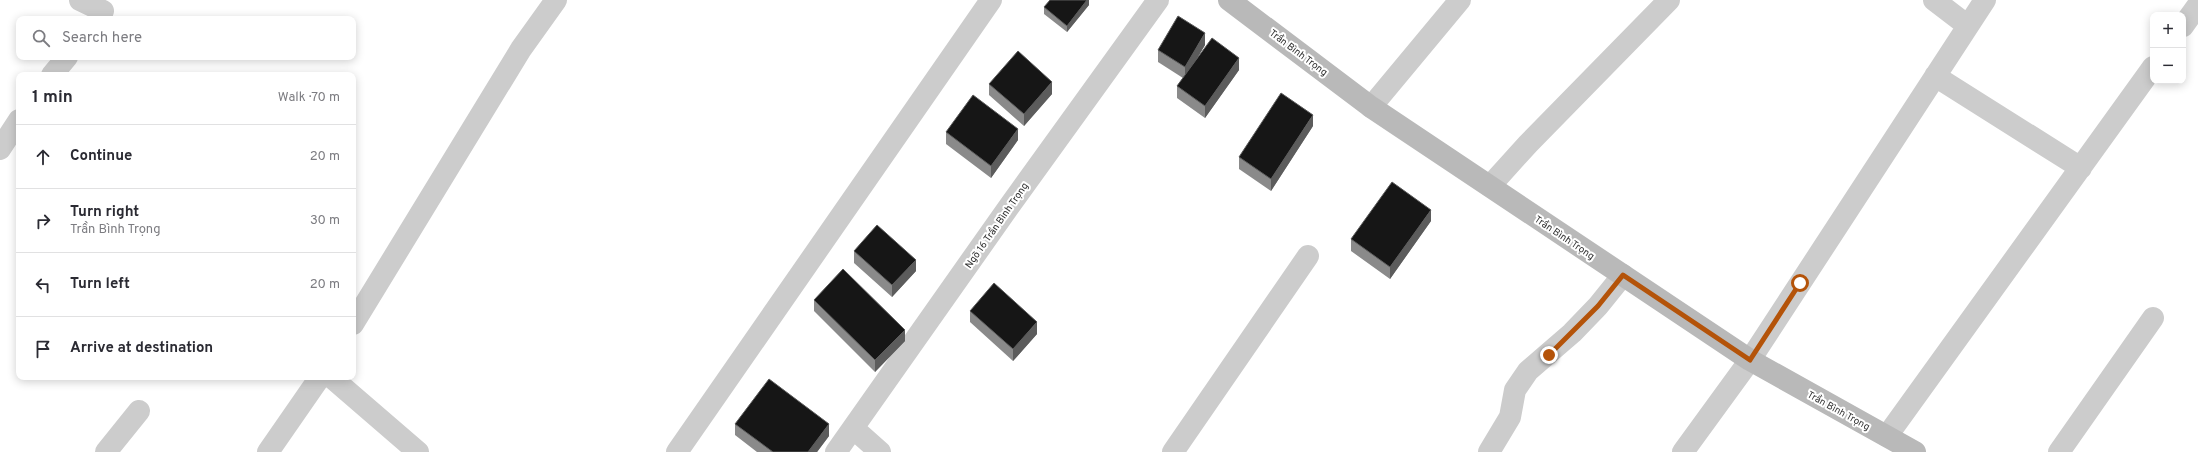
<!DOCTYPE html>
<meta charset="utf-8">
<style>
body{margin:0;font-family:Overpass,sans-serif;background:#f7f7f7;color:#2b2b33}
.controls{position:absolute;right:12px;top:12px;display:grid;overflow:hidden;border-radius:8px;box-shadow:0 2px 10px #0003}
.controls button{width:36px;height:36px;display:grid;place-items:center;padding:0;border:0;border-bottom:1px solid #e1e1e2;background:#fff;color:#2b2b33;font:20px sans-serif}
.stop{position:absolute;width:12px;height:12px;margin:-9px;border:3px solid #b45309;border-radius:50%;background:#fff}
.stop.end{background:#b45309;border-color:#fff;box-shadow:0 1px 4px #0008}
.list{margin:0;padding:0;list-style:none}
h2{display:flex;justify-content:space-between;align-items:center;height:52px;margin:0;padding:0 16px;font-size:17px}
h2 small{font-size:13px;font-weight:400;color:#7c7c81}
.list li{display:grid;grid-template-columns:26px 1fr auto;gap:12px;align-items:center;box-sizing:border-box;height:64px;padding:0 16px;border-top:1px solid #e1e1e2}
.list b{display:block;font-size:15px;white-space:nowrap}
.list p{margin:0;font-size:13px;white-space:nowrap;color:#7c7c81}
.list em{font-size:13px;font-style:normal;color:#7c7c81}
.icon{flex:none;width:22px;height:22px;fill:none;stroke:currentColor;stroke-width:2;stroke-linecap:round;stroke-linejoin:round}
.map{position:relative;flex:none;width:2198px;height:452px;overflow:hidden}
.search{position:absolute;background:#fff;box-shadow:0 2px 10px #0003;left:16px;top:16px;width:340px;height:44px;display:flex;align-items:center;gap:10px;box-sizing:border-box;padding:0 14px;border-radius:8px;color:#7c7c81;font-size:15px}
.panel{position:absolute;background:#fff;box-shadow:0 2px 10px #0003;left:16px;top:72px;width:340px;height:308px;border-radius:8px}
.map>svg:first-child{display:block}
</style>
<div class="map">
<svg width="2198" height="452" viewBox="0 0 2198 452">
<rect width="100%" height="100%" fill="#fff"/>
<g fill="none" stroke-linecap="round" stroke-linejoin="round">
<path stroke="#ccc" stroke-width="22" d="M80,0L103,11
M1934,0L1968,26
M2183,26L2198,5
M52,75L67,57
M1935,76L2081,168
M1371,107L1460,0
M0,149L19,120
M1490,186L1528,144L1669,0
M353,324L521,49L556,0
M331,377L418,452
M853,428L880,452
M1887,436L2153,67
M106,452L139,411
M268,452L320,377
M677,452L991,0
M836,452L1008,208L1158,0
M1173,452L1308,256
M1489,452L1510,417L1515,390L1528,371L1572,333L1598,306L1623,275
M1683,452L1750,360L1985,0
M2059,452L2153,318"/>
<path stroke="#b9b9b9" stroke-width="22" d="M1229,0L1371,107L1750,360L1915,452"/>
</g>
<path fill="#8a8a8a" d="M1089,0V5L1067,32L1044,14V7Z
M1205,45L1196,59L1239,70L1205,118L1177,98V86L1183,78L1158,62V50Z
M989,84L1052,94L1024,126L989,95Z
M1313,126L1271,191L1239,169V157Z
M946,132L1018,140L991,178L946,144Z
M1431,221L1390,279L1351,251V239Z
M854,251L916,271L892,297L854,263Z
M814,300L905,341L875,372L814,311Z
M970,311L1037,334L1013,361L970,322Z
M735,424L829,436L817,452H757L735,435Z"/>
<path fill="#5c5c5c" d="M1087,0H1089V5L1067,32V26Z
M1205,33V45L1185,79V67Z
M1239,58V70L1205,118V106Z
M1052,82V94L1024,126V114Z
M1313,115V126L1271,191V179Z
M1018,129V140L991,178V166Z
M1431,210V221L1390,279V267Z
M916,260V271L892,297V285Z
M1037,322V334L1013,361V349Z
M905,330V341L875,372V360Z
M829,424V436L817,452H808Z"/>
<path fill="#161616" stroke="#5c5c5c" d="M1050,0H1087L1067,26L1044,7Z
M1178,16L1205,33L1185,67L1158,50Z
M1212,38L1239,58L1205,106L1177,86Z
M1018,51L1052,82L1024,114L989,84Z
M1281,93L1313,115L1271,179L1239,157Z
M973,95L1018,129L991,166L946,132Z
M1392,182L1431,210L1390,267L1351,239Z
M877,225L916,260L892,285L854,251Z
M843,269L905,330L875,360L814,300Z
M994,283L1037,322L1013,349L970,311Z
M769,379L829,424L808,452H773L735,424Z"/>
<g fill="none" stroke-linecap="round" stroke-linejoin="round">
<path stroke="#b45309" stroke-width="5" d="M1549,355L1598,306L1623,275L1750,360L1800,283"/>
</g>
<g text-anchor="middle" stroke-width="4" stroke-linejoin="round" paint-order="stroke">
<g font-size="10" fill="#2f2f2f" stroke="#fff">
<text transform="translate(1299 52) rotate(37)" y="4">Trần Bình Trọng</text>
<text transform="translate(996 225) rotate(-55)" y="4">Ngõ 16 Trần Bình Trọng</text>
<text transform="translate(1565 237) rotate(34)" y="4">Trần Bình Trọng</text>
<text transform="translate(1839 410) rotate(29)" y="4">Trần Bình Trọng</text>
</g>
</g>
</svg>
<div class="controls">
<button>+</button>
<button>−</button>
</div>
<div class="stop" style="left:1800px;top:283px"></div>
<div class="stop end" style="left:1549px;top:355px"></div>
<div class="search"><svg class="icon" aria-label="search" viewBox="0 0 24 24"><circle cx="10" cy="10" r="6"/><path d="M15 15l6 6"/></svg>Search here</div>
<section class="panel">
<h2>1 min<small>Walk · 70 m</small></h2>
<ul class="list">
<li><svg class="icon" aria-label="ahead" viewBox="0 0 24 24"><path d="M12 20V5M6 11l6-6 6 6"/></svg><div><b>Continue</b></div><em>20 m</em></li>
<li><svg class="icon" aria-label="right" viewBox="0 0 24 24"><path d="M7 20v-9h11M14 6l5 5-5 5"/></svg><div><b>Turn right</b><p>Trần Bình Trọng</p></div><em>30 m</em></li>
<li><svg class="icon" aria-label="left" viewBox="0 0 24 24"><path d="M17 20v-9H6M10 6l-5 5 5 5"/></svg><div><b>Turn left</b></div><em>20 m</em></li>
<li><svg class="icon" aria-label="arrive" viewBox="0 0 24 24"><path d="M6 21V4h12l-3 4 3 4H6"/></svg><div><b>Arrive at destination</b></div></li>
</ul>
</section>
</div>
